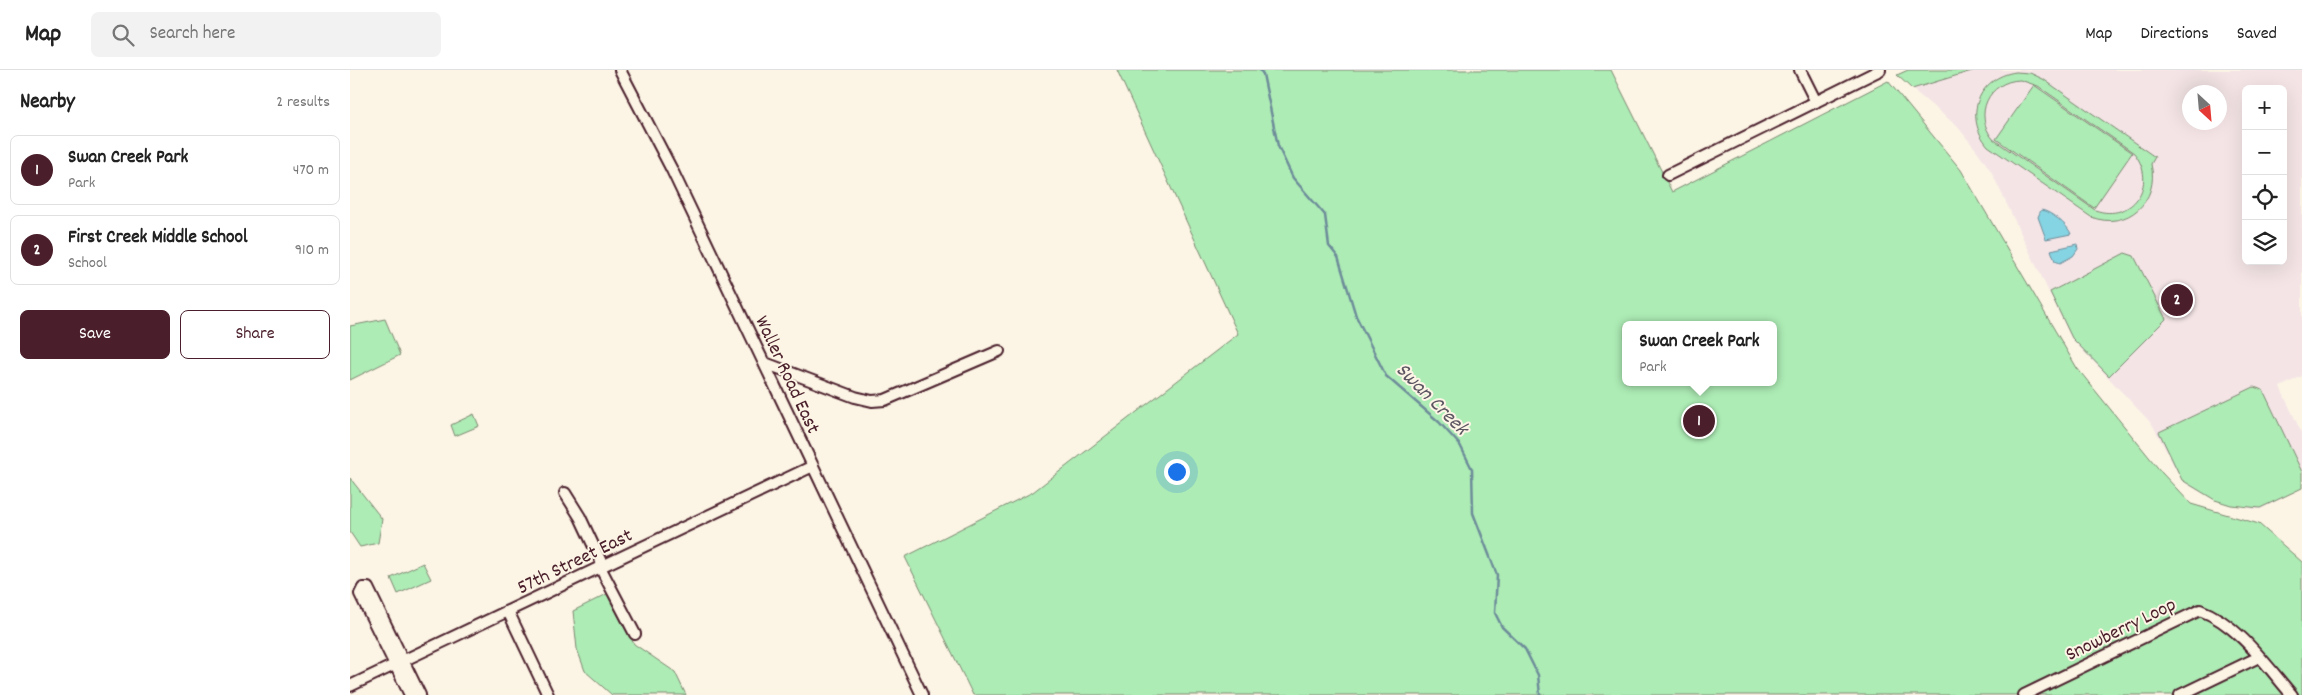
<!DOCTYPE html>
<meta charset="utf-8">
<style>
body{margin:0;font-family:Dekko,sans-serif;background:#f2f2f2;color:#222}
.controls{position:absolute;right:15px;top:15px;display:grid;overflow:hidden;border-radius:8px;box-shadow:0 5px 20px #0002}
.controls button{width:45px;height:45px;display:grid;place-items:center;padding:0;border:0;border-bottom:1px solid #e0e0e0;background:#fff;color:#222;font:25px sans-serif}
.compass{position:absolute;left:1832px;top:15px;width:45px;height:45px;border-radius:50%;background:#fff;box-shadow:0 5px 20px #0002;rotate:154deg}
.you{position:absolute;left:826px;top:401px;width:18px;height:18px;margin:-12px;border:4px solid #fff;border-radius:50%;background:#1a73e8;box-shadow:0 0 0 8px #1a73e833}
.badge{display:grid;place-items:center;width:32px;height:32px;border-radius:50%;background:#4a1f2b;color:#fff;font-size:16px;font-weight:700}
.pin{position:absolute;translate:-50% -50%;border:2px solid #fff;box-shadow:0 1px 5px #0006}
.popup{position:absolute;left:1272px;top:251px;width:155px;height:65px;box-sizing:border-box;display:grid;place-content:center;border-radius:8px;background:#fff;filter:drop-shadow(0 1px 4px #0005);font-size:16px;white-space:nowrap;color:#767676}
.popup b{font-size:19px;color:#222}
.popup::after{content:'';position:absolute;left:50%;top:100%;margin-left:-10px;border:10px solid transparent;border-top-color:#fff}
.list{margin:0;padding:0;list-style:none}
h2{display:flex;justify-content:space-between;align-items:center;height:65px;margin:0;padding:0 20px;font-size:21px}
h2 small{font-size:16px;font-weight:400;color:#767676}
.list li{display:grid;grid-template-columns:32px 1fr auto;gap:15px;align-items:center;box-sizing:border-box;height:70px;margin:0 10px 10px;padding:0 10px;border:1px solid #e0e0e0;border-radius:8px}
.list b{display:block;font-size:19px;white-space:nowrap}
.list p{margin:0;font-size:16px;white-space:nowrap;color:#767676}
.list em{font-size:16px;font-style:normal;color:#767676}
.actions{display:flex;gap:10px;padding:15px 20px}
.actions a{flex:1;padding:11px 0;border:1px solid #4a1f2b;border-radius:8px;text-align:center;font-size:18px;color:#4a1f2b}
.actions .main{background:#4a1f2b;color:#fff}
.icon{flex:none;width:28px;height:28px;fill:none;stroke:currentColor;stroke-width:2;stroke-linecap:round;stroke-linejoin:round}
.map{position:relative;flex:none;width:1952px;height:625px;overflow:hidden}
header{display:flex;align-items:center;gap:30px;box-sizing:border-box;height:70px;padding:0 25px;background:#fff;border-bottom:1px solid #e0e0e0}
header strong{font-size:24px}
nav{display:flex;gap:28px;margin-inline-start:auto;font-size:18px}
.search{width:350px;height:45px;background:#f2f2f2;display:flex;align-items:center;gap:12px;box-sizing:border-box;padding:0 18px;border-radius:8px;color:#767676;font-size:19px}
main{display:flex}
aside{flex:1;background:#fff}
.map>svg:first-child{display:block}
</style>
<header>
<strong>Map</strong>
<div class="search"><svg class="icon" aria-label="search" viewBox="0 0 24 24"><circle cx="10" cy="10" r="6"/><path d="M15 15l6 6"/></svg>Search here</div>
<nav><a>Map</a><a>Directions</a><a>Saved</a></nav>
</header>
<main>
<aside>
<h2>Nearby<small>2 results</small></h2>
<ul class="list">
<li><span class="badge">1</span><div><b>Swan Creek Park</b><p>Park</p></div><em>470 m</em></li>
<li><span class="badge">2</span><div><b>First Creek Middle School</b><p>School</p></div><em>910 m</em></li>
</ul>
<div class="actions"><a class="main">Save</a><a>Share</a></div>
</aside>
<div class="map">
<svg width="1952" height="625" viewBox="0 0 1952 625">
<rect width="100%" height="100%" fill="#fcf5e5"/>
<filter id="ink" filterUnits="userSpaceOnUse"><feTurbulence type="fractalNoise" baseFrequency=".02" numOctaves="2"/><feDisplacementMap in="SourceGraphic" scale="10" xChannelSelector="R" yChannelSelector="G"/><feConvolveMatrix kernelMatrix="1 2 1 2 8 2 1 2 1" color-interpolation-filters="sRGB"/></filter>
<g filter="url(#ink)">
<path fill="#f4e4e6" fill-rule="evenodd" d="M1625,0H1952V306L1930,317L1952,364V418L1911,439H1904L1864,430L1832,411L1802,354L1721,268L1641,101L1628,82L1607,56L1562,19ZM1896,19H1933V191H1896ZM1840,22H1870V52H1840Z"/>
<path fill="#adecb5" stroke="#7c8670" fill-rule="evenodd" d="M767,0H1261L1322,122L1538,11L1611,100L1727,298L1812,403L1841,434L1909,454L1952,492V625H623L555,487L683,422L888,264ZM1275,255H1423V312H1275Z
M1558,0H1625L1562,19L1547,5Z
M1666,2L1680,3L1693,9L1805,87L1801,94C1810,131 1777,161 1741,147L1638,76C1613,47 1628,7 1666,2ZM1670,10L1688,16L1784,83C1809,114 1782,153 1745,140L1643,69C1623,45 1638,11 1670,10Z
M1684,15L1782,83L1744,138L1646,69Z
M1775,183L1784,186L1816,249L1759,306L1722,268L1700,222Z
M35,249L50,285L0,310V256Z
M1904,317L1913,320L1952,402V418L1910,438L1881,435L1865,430L1832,410L1809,362Z
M124,344L129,356L105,366L101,355Z
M0,408L32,449L28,473L10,477L0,462Z
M73,493L81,509L48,524L41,508Z
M257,524L284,574L325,602L336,625H262L235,601L227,579L223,541Z"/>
<path fill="#85d4e3" stroke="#6d8c99" d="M1691,140C1700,141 1718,155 1721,164L1696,169L1688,147Z
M1727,174L1728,179L1723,186L1710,193L1705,191L1701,180Z"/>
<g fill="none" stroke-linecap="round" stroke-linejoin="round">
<path stroke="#6d8c99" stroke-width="2.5" d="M910,0L913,4L928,76L943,108L975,145L979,176L988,187L1006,246L1036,306L1089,352L1110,375L1122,399L1123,443L1147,505L1145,543L1152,557L1175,579L1188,605L1190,625"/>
<defs>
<path id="minor" d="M270,0L322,100L572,625
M1450,0L1466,32
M1318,105L1530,0
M415,293L505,327L522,331L535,330L649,281
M215,423L230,447L253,496
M250,497L285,564
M158,541L198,625
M0,616L463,396
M60,625L10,524L13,518H18L70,625
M1674,625L1850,540C1888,554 1916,595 1942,625
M1830,625L1909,587"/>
</defs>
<use href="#minor" stroke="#4a1f2b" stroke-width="14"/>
<use href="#minor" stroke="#fcf5e5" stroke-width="10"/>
</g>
</g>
<g text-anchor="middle" stroke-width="4" stroke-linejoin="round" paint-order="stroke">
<g font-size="20" fill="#4a1f2b" stroke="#fcf5e5">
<text transform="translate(439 304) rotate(65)" y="7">Waller Road East</text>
<text transform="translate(224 490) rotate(-26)" y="7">57th Street East</text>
<text transform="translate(1770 558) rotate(-26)" y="7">Snowberry Loop</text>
</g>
<g font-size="21" font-style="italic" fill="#5c5562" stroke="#fcf5e5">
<text transform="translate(1083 328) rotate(45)" y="7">Swan Creek</text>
</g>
</g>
</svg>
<div class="controls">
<button>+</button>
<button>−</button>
<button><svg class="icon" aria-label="locate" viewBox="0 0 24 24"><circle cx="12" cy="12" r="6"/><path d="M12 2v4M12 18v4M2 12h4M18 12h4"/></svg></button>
<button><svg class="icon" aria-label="layers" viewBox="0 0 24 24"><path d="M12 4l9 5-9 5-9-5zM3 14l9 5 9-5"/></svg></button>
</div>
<svg class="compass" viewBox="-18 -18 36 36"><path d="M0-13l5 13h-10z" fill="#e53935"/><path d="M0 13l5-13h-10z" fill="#767676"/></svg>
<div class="you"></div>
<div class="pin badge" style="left:1349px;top:351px">1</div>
<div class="popup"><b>Swan Creek Park</b>Park</div>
<div class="pin badge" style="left:1827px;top:230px">2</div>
</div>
</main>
